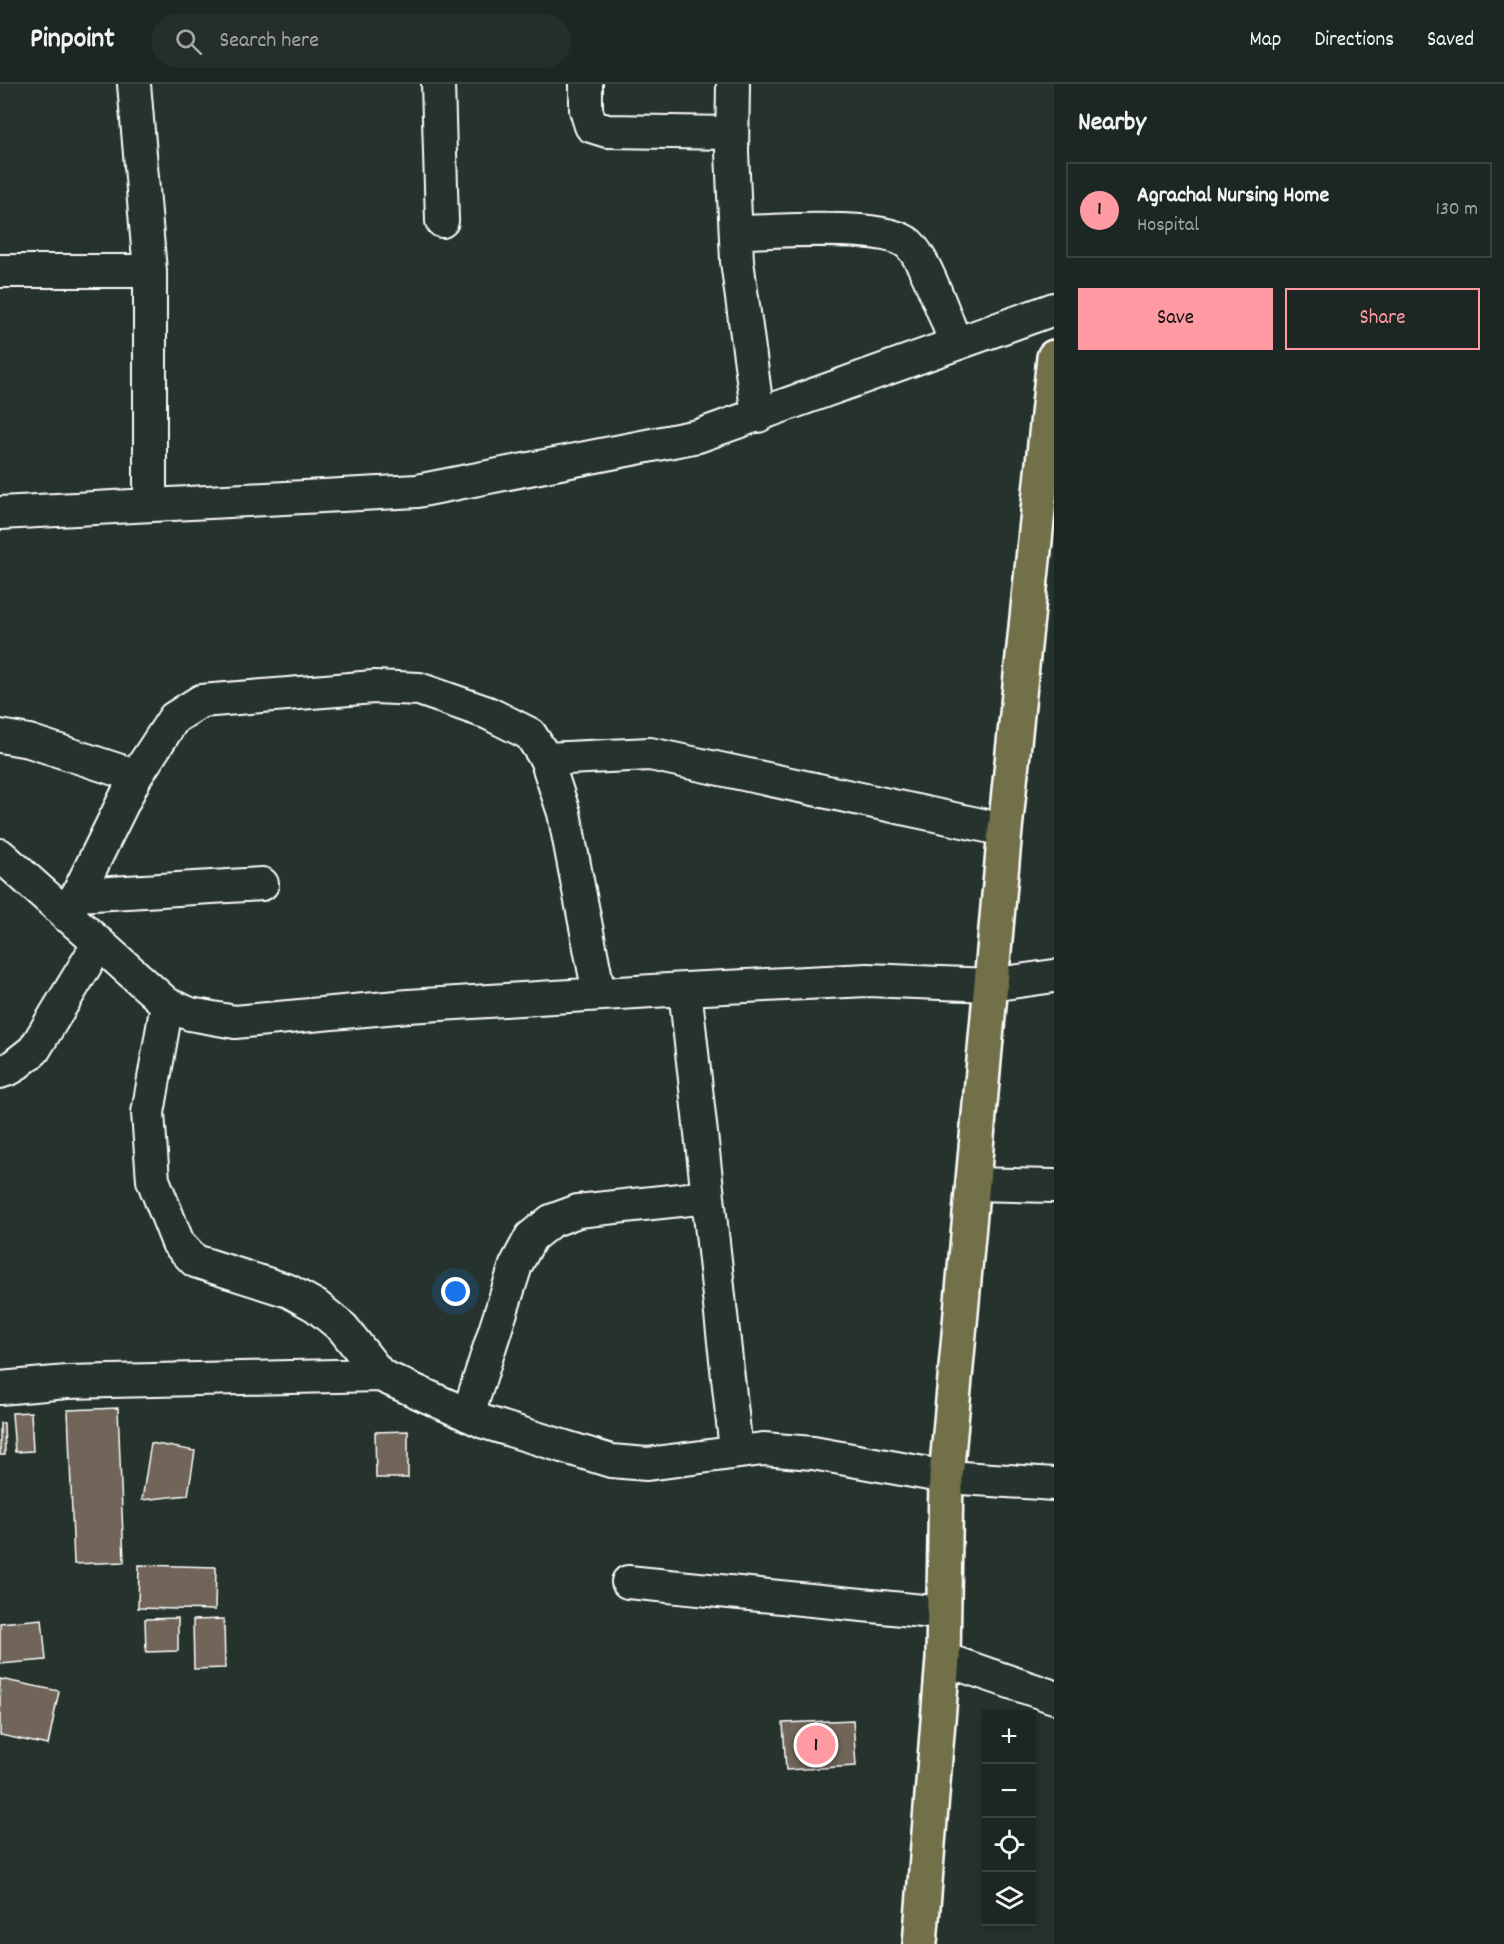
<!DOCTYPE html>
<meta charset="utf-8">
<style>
body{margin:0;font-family:Dekko,sans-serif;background:#252e2a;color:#f1f3f6}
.controls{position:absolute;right:18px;bottom:18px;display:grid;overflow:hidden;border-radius:0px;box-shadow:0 3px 9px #0003}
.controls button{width:54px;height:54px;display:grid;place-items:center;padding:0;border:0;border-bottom:2px solid #3a4340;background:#1c2622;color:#f1f3f6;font:30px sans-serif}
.you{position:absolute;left:456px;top:1208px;width:21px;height:21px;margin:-15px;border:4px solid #fff;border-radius:50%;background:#1a73e8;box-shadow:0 0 0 9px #1a73e833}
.badge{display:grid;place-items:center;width:39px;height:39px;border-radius:50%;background:#ff9aa2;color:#111;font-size:20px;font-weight:700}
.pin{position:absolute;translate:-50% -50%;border:3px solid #fff;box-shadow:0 2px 6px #0006}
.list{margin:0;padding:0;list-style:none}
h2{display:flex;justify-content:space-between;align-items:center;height:78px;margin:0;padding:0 24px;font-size:26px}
h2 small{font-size:20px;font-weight:400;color:#a0a5a5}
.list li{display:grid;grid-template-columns:39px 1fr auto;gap:18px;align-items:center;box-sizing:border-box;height:96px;margin:0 12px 12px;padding:0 12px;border:2px solid #3a4340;border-radius:0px}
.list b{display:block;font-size:22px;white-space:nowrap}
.list p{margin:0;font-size:20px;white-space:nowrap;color:#a0a5a5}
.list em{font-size:20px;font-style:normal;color:#a0a5a5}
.actions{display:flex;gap:12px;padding:18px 24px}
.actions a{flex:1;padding:14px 0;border:2px solid #ff9aa2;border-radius:0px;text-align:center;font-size:21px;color:#ff9aa2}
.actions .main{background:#ff9aa2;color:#111}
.icon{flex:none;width:33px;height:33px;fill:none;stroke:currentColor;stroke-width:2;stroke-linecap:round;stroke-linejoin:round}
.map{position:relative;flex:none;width:1054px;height:1860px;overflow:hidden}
header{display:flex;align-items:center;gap:36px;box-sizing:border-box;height:84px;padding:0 30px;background:#1c2622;border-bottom:2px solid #3a4340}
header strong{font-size:28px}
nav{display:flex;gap:33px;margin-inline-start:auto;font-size:21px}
.search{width:420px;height:54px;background:#252e2a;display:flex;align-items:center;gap:15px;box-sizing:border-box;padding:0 21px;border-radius:33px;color:#a0a5a5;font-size:22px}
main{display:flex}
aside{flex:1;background:#1c2622}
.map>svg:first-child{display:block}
</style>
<header>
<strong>Pinpoint</strong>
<div class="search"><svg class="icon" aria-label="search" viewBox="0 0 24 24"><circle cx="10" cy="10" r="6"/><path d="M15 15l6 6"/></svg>Search here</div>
<nav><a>Map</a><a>Directions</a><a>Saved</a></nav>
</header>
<main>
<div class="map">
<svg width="1054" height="1860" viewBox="0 0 1054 1860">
<rect width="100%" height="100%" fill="#26332d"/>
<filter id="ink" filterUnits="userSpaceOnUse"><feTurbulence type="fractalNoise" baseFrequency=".0167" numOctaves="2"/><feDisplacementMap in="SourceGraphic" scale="12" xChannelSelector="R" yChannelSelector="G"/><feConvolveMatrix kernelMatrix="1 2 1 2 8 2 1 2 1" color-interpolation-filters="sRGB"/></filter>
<g filter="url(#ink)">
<path fill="#706559" stroke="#fff" stroke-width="1.5" d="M118,1324L124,1478L74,1480L68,1326Z
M31,1328L33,1367L15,1368L12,1329Z
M0,1339H4L5,1371H0Z
M408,1347V1394H376L375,1348Z
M151,1359L195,1367L188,1411L142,1416Z
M139,1481L216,1483L215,1526L138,1524Z
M178,1534V1567L146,1568L145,1535Z
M42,1535L46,1576L0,1580V1539Z
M224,1535L225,1584L194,1585L193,1536Z
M0,1595L59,1607L48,1661L0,1651Z
M853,1636L856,1682L786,1686L783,1639Z"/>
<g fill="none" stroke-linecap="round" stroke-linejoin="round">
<defs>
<path id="minor" d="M134,0L150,187V420
M438,0L442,137
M586,0V26L591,42L607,47L732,49
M733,0L732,68L737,177L758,332
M736,148C772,148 884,138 909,160C926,176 946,236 956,260
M0,187H150
M0,429L417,407L698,352L1054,225
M0,652L29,657L136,692
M546,675L650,670L1005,746
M0,771L167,920L190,930L235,938L408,922L685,905L867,896L990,901L1054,892
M77,811L262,800
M67,832L136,692L174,634L201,617L374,603L419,605L488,629L530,650L546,675L564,729L599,910
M685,905L736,1366
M167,920L148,1029L153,1096L178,1159L195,1177L289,1207L316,1222L343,1244L380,1291
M0,988L11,984L34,966L99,859
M972,1100L1054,1102
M0,1304L67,1298L380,1291L484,1338L611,1377L647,1380L763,1365L813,1369L946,1393L1054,1400
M468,1331L516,1181L531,1153L551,1137L578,1127L708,1113
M628,1498L943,1529
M943,1575L1054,1613"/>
<path id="major" d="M920,1860L943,1575L946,1393L1005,746L1054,273"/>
</defs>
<use href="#minor" stroke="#fff" stroke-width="36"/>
<use href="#major" stroke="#fff" stroke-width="38"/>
<use href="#minor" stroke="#26332d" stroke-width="32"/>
<use href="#major" stroke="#71704a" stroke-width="33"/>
</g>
</g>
</svg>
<div class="controls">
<button>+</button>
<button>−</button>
<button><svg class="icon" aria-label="locate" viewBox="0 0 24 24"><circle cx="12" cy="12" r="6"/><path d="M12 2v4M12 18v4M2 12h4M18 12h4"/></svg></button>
<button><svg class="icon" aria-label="layers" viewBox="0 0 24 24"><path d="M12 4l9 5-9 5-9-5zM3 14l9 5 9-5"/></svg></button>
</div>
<div class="you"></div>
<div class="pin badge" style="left:816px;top:1661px">1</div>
</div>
<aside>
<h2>Nearby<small></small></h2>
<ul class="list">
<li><span class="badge">1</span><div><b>Agrachal Nursing Home</b><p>Hospital</p></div><em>130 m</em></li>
</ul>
<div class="actions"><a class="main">Save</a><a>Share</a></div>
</aside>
</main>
